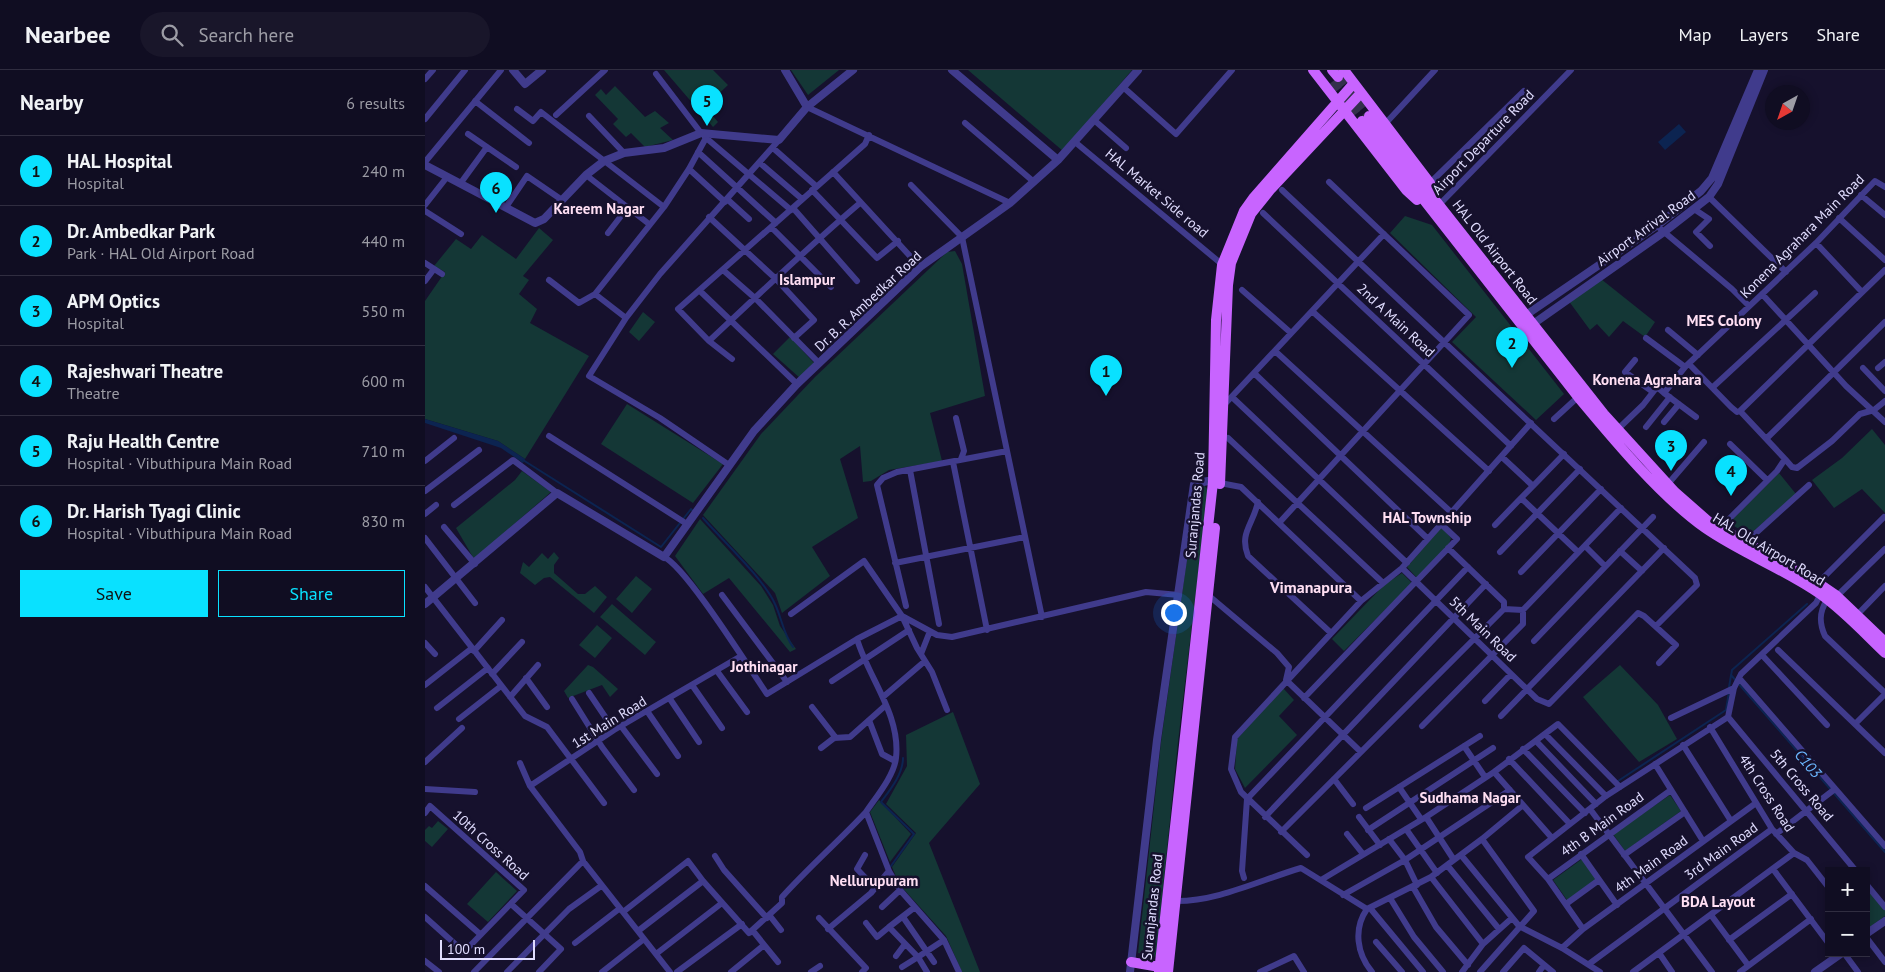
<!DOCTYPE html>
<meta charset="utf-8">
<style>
body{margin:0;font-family:"PT Sans",sans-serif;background:#19162a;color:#f1f3f6}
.controls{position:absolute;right:15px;bottom:15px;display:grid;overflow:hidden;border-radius:0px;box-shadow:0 2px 8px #0003}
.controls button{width:45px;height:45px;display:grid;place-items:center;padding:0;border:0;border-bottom:1px solid #302d40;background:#100d22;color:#f1f3f6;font:25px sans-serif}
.compass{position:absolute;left:1340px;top:15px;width:45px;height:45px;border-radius:50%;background:#100d22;box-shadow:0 2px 8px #0003;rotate:220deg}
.scale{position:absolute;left:15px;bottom:12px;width:95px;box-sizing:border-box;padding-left:5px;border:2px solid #e1ddff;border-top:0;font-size:14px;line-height:18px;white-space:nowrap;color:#e1ddff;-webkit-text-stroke:4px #16112d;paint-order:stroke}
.you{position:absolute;left:748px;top:542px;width:18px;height:18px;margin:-12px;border:4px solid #fff;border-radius:50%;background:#1a73e8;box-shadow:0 0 0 8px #1a73e833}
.badge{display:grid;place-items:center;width:32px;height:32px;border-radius:50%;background:#09e1ff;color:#111;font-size:16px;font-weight:700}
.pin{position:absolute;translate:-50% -41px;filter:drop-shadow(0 1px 2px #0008)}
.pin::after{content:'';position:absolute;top:26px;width:18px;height:15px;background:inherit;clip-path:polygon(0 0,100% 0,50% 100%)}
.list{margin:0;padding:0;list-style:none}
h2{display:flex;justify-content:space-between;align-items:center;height:65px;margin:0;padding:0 20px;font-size:21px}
h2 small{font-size:16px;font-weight:400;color:#9c9ca5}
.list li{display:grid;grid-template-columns:32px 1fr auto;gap:15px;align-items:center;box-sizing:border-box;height:70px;padding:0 20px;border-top:1px solid #302d40}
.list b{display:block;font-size:19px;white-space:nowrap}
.list p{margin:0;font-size:16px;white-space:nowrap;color:#9c9ca5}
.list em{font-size:16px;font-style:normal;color:#9c9ca5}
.actions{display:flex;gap:10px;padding:15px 20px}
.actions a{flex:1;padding:11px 0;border:1px solid #09e1ff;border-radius:0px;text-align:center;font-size:18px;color:#09e1ff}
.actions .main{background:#09e1ff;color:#111}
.icon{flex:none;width:28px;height:28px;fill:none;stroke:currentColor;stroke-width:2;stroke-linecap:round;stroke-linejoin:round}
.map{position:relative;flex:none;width:1460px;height:902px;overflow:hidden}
header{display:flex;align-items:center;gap:30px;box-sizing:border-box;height:70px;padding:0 25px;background:#100d22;border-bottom:1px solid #302d40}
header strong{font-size:24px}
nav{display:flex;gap:28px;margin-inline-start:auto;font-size:18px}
.search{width:350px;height:45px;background:#19162a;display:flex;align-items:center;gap:12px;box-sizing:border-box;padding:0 18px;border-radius:28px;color:#9c9ca5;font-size:19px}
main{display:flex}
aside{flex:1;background:#100d22}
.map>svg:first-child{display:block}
</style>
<header>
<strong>Nearbee</strong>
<div class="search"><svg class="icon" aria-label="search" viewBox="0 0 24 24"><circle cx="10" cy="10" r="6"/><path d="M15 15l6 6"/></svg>Search here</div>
<nav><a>Map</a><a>Layers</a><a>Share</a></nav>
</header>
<main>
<aside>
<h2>Nearby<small>6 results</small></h2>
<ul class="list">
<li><span class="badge">1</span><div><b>HAL Hospital</b><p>Hospital</p></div><em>240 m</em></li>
<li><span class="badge">2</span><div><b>Dr. Ambedkar Park</b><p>Park · HAL Old Airport Road</p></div><em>440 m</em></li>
<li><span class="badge">3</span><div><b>APM Optics</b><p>Hospital</p></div><em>550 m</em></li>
<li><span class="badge">4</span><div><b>Rajeshwari Theatre</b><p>Theatre</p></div><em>600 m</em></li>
<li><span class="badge">5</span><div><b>Raju Health Centre</b><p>Hospital · Vibuthipura Main Road</p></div><em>710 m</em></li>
<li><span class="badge">6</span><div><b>Dr. Harish Tyagi Clinic</b><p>Hospital · Vibuthipura Main Road</p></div><em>830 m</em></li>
</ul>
<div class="actions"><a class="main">Save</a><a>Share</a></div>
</aside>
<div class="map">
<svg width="1460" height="902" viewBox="0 0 1460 902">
<rect width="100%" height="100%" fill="#16112d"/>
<path fill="#143736" d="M239,0H288L303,15L280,37L293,52L288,57Z
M366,0H414L383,25Z
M543,0H707L638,81Z
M190,16L220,47L230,41L244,53L235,58L248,70L220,77L206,63L201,67L188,54L193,49L170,25L176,19L181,25Z
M980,146L1007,155L1139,324L1111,350L1027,272L1051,247L965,163Z
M114,158L128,170L98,206L104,210L94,224L112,239L105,253L164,286L100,389L73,371L0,349V231L20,202L9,196L31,169L46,179L57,165L91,189Z
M530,181L537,194L560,326L505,343L517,391L464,400L446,411L438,412L435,376L415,389L433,448L387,477L405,506L357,543L350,523L278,445L336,364L390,307L522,182Z
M1176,209L1230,252L1220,267L1198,251L1184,267L1172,254L1165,260L1143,230Z
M218,242L230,252L214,271L204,262Z
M365,267L390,294L376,309L348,284Z
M202,334L298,394L268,433L176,374Z
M1447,359L1460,375V443L1437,419L1409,438L1387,410L1417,388Z
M97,401L126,422L49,489L31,458L90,410Z
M1354,403L1371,424L1324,465L1304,453Z
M778,414L783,420L753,672L731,887L713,883L736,672L772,418Z
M275,449L336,516L348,535L355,556L371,579L365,582L304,508L278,524L250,486Z
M1017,457L1026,468L1023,477L992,508L982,497Z
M129,482L134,488L129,495V503L153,524H160L170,516L182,527L169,543L125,507L119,508L110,515L95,503L98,492L104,497L117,483L123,489Z
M977,503L987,513L919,581L907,569L959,515Z
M211,506L227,519L207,543L191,529Z
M187,534L231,572L220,585L175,547Z
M172,555L187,568L170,588L154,575Z
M163,595L168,597L193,619L185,627L177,615L143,628L139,621Z
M1195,595L1233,635L1252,669L1214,692L1158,627Z
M858,618L869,630L854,646L872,665L820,718L810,699L812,669Z
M528,642L555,714L504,773L555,902H537L521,866L474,814L467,797L491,763L461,734L482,696L481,665Z
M1245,725L1256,741L1200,781L1188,764Z
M454,730L486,764L465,792L445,742Z
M13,751L23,759L7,777L0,771V760L4,756L7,758Z
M1157,789L1172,809L1142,830L1128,810Z
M71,802L92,821L63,852L42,834Z
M1441,816L1460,840V846L1441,860Z"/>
<path fill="#0c2451" d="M1254,54L1261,62L1240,80L1233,72Z
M0,349L73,371L100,389L98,393L76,378L0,353Z"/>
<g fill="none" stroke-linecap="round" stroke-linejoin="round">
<path stroke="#0c2451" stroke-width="2" d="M98,390L236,477L266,439L268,441
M278,448C297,470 339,509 350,534C357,549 358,563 368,577
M1306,605L1460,782
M1304,617L1307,600L1382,534
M1193,711L1301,640L1304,622
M466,796L489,764L456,732C465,720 478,704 478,688"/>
<path stroke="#34304c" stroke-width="10" stroke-dasharray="10 5" stroke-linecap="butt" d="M913,7L944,46
M907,12L937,51"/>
<path stroke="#403b8c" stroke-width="6" d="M231,4L276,63
M0,9L8,0
M698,17L751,64L807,0
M50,31L104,73
M382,37L585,133
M92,39L108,51L116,42L239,137
M131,45L180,0
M164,46L199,83
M0,49L40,0
M669,50L701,78
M540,53L609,112
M960,54L1010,0
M43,64L91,97
M280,67L366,140
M650,72L799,196
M348,78L391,116
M273,82L351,153
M0,92L76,0
M335,93L377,129
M264,99L300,132
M408,102L495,197
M161,105L224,154
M1005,113L1099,21
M35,114L62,77
M486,115L537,167L617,547
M387,120L452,188L473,171
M857,120L1270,508L1272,515L1231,556
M1436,125L1460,145
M1284,127L1361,202
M302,129L324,149
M0,135L22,107
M1013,136L1146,0
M81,137L102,106L137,130
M368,138L432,211
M1269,139L1284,149L1271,162L1285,176
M0,141L36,164
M838,143L1086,376
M284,147L351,209L389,250L369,268
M1414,148L1460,190
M1232,156L1307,219L1324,236
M346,157L406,217
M183,163L203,137
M1391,173L1437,222
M0,193L17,204
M298,200L331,229L394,293
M124,210L154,233L170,224
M0,211L9,199
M817,220L866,263
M275,221L372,314
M1337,224L1421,316L1460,352
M887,241L1064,401
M201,248L170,224L239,137L264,99L283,64
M1243,260L1273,285
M1221,268L1260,297
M284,271C334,224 383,177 435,133
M850,281L1027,443
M307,289L284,271L253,239L440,74L444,65
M1210,290L1200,302L1228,322
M1264,294L1306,337L1312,342L1315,341L1360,389L1352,401L1295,458
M1438,298L1460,321
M1453,298L1460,292
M829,303L1003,469
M1288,317L1390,223
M1239,323L1271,347
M807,327L982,493
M798,336L959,164
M1315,341L1460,200
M531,348L539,381L536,389
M1129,349L1153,327
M1239,352L1254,334
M1221,357L1245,327
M1193,359L1218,335L1232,317L1239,323L1260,297L1391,173L1450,111L1460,117
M124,366L262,454
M803,368L957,512
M1342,368L1460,252
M1305,374L1342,410
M1077,387L1108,416L1096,428L1153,482
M1360,389L1367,397L1372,398L1407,371L1435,344L1449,340L1460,331
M0,391L29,368
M528,392L562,560
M304,395L235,348L164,306L201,248L235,204L354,70
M485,400L514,554
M795,413L816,417L936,531
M1243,414L1279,372
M1108,416L1139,384
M0,421L54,380
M833,432C828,455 814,463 823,486L906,563
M29,435L88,390L132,423
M0,444L11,435
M854,453L1044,245L904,112
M1070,455L1096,428
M19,457L50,494
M0,468L50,533
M1321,472L1384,415
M1160,476L1180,496
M1195,481L1217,501
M1075,482L1155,399
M239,487C261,497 324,598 342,624L432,569L477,546
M470,493L600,467
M977,498L1112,629L1124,634L1213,543L1219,546L1251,575L1234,593
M1096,502L1176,419
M1393,513L1459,447
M0,517L100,646L122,657L179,733
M297,525L362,612
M783,525L852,583L864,597L861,610L936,682
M1412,526L1460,479
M1402,530C1394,542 1394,553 1400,566L1460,623
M481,536L452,415L458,408L472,402L582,381
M1079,539L1098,540
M366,544L439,491L477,546L492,578L507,602L522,640
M1432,545L1460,516
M477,546L512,565L527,567L721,522L754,525
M432,569C443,607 476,645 471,688C469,706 451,727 441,742L464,801L475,820L519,870L534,902
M1109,571L1228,447
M0,573L10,584
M1353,580L1460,683
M49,581L77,550
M496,584L505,561
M1337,585L1402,655
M292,601L322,642
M67,604L97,572
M101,608L122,637
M1314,608L1460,776
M407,611L484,560
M0,615L47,578
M267,615L297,658
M164,623L189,660
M85,627L113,595
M458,627L500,591
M879,628L1032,469L1016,454
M147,629L177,677L209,720
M245,629L274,672
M1060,631L1086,604
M387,637L411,668
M12,638L63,598
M222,641L253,686
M1076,646L1239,478
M1303,647L1431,801
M1246,648L1309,618
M34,649L76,616
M444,650L457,684L470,691
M1430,654L1460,624
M196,656L232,704
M997,656L1098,554V540L1196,438
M1285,657L1347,759L1369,783L1382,790L1404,818
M1120,664L1181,726
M1111,671L1171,734
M1258,675L1306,751
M1039,676L1060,707
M396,678L409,668L425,667L461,635
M1098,679L1160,743
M1084,689L1145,754
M0,692L37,658
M95,693L105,716
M1230,694L1278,771
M1069,702L1127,768
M909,709L928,734
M974,717L996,749
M0,719L50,722
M941,738L1055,666
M1165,739L1287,902
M0,743L5,736L99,820L39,882L0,847
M840,747L1061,514
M934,747L955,775
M1001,747L1029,790
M981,759L1012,803
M943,760L1068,678
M856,762L1079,539V532L1023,478
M922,764L938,784
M1351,764L1410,719
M964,769L980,790L992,815
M1156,784L1192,835
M440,785L432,799L450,818
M882,785L816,722L806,699L810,667L936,531L977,498L1106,353
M1036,785L1094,856L1137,878L1175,902
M1199,785L1260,742
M290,786L299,800L342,848
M1022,795L1074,859
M1348,799L1404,874
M1006,807L1058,874
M819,808L817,801L822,729L1043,497
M1123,809L1246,720
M896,810L1001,747L1069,702L1133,654L1195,717
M1441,814L1460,837
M0,816L55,864
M988,817L1011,857L1043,895
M918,825L980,790L1085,720
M965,828L989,867L1018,902
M749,831C792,832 835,810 876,798L942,839L1006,807L1057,769L1098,735
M86,834L136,879L114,902
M1141,834L1174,810
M457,837L475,820
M490,837L464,857L493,887L519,870
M945,838L998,902
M942,839C928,859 932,884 947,902
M198,842L263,791L278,811L324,863
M1286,845L1323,895
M345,846L356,860
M478,847L509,892
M394,848L441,898L437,902
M441,853L452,867L464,857
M403,859L446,823L464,801
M1158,859L1123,809L1103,787L1181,726L1303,647L1309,618L1316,604L1391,533L1395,525
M213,861L278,811
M1441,867L1460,892
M1304,870L1367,824
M951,872L977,902
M150,873L194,839
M1137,878L1158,859L1331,733
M1234,883L1247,902
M1419,883L1433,902
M231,884L297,833
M471,886L480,874
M0,891L14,902
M353,892L328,861L324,863L357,833V827C384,797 414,771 441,742
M1164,894L1347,759
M477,897L493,887L502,902
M49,902L158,791
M82,902L144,839L176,816
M177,902L219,869
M245,902L158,791L155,782L105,716L189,660L316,586
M252,902L317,854
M306,902L339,875
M386,902L395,896
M835,902L869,886L879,902
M1037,902L1058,874L1087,848
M1055,902L1109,841L1057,769
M1078,902L1099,878L1128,902
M1114,902L1119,895
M1208,902L1369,783
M1315,902L1386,849"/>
<path stroke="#403b8c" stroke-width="8" d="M88,0L100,14L117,0
M360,0L382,37
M527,0L633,90
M0,95L110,153L119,149L161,105L179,91L199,83L239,78L276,63L354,70L382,37L428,0
M1101,245L1234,154L1276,121L1287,108L1333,0
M1108,254L1239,162L1284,127L1293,114L1339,0
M0,534L132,423L239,487L329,361L372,314L495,197L585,133L633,90L713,0
M1441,864L1460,851
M705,902L732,670L769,414L783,411L793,413
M1390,902L1417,883"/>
<path stroke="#c864ff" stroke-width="10" d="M888,0L981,120L992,130
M907,0L913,7
M919,0L1005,113L1009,125
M944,46L1179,344L1250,422L1283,451L1393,513L1412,526L1460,572
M937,51L1153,327C1188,369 1235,426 1280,458C1316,483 1359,499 1395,524C1419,541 1439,563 1460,583
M795,414L803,215L806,193L826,144L846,119L936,23
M706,892L740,898
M734,902L788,412L791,250L797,195L819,141L829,127L929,13
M743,902L790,458"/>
</g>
<g text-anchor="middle" stroke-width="5" stroke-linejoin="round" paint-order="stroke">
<g font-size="14" fill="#e1ddff" stroke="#16112d">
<text transform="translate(1058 72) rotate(-46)" y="5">Airport Departure Road</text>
<text transform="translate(732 123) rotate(40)" y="5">HAL Market Side road</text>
<text transform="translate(1221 158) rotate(-36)" y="5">Airport Arrival Road</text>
<text transform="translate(1377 166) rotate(-45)" y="5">Konena Agrahara Main Road</text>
<text transform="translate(1070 182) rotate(52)" y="5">HAL Old Airport Road</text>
<text transform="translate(443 231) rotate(-43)" y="5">Dr. B. R. Ambedkar Road</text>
<text transform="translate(971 250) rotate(43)" y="5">2nd A Main Road</text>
<text transform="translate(770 435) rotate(-85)" y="5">Suranjandas Road</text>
<text transform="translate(1344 479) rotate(31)" y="5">HAL Old Airport Road</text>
<text transform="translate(1058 559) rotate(44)" y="5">5th Main Road</text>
<text transform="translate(184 652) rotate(-32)" y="5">1st Main Road</text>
<text transform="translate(1377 715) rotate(50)" y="5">5th Cross Road</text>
<text transform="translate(1342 723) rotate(57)" y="5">4th Cross Road</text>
<text transform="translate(1177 754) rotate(-36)" y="5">4th B Main Road</text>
<text transform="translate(66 775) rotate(42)" y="5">10th Cross Road</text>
<text transform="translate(1296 781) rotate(-36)" y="5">3rd Main Road</text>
<text transform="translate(1226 794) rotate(-36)" y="5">4th Main Road</text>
<text transform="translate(727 837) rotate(-84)" y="5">Suranjandas Road</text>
</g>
<g font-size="15" font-weight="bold" fill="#ffdff3" stroke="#16112d">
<text x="174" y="144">Kareem Nagar</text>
<text x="382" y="215">Islampur</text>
<text x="1299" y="256">MES Colony</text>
<text x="1222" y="315">Konena Agrahara</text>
<text x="1002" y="453">HAL Township</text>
<text x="339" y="602">Jothinagar</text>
<text x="1045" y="733">Sudhama Nagar</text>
<text x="449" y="816">Nellurupuram</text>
<text x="1293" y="837">BDA Layout</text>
</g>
<g font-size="15" font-style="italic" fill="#6bb7ff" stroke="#16112d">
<text transform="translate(1383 694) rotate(49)" y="5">C103</text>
</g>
<g font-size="16" font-weight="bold" fill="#ffdff3" stroke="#16112d">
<text x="886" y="523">Vimanapura</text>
</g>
</g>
</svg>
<div class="controls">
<button>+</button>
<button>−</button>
</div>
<svg class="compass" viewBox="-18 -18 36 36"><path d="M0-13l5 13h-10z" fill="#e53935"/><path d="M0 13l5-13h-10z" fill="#9c9ca5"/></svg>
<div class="scale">100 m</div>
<div class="you"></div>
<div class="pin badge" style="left:681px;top:326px">1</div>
<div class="pin badge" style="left:1087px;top:298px">2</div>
<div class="pin badge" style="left:1246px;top:401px">3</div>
<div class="pin badge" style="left:1306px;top:426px">4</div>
<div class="pin badge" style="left:282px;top:56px">5</div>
<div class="pin badge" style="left:71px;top:143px">6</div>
</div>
</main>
